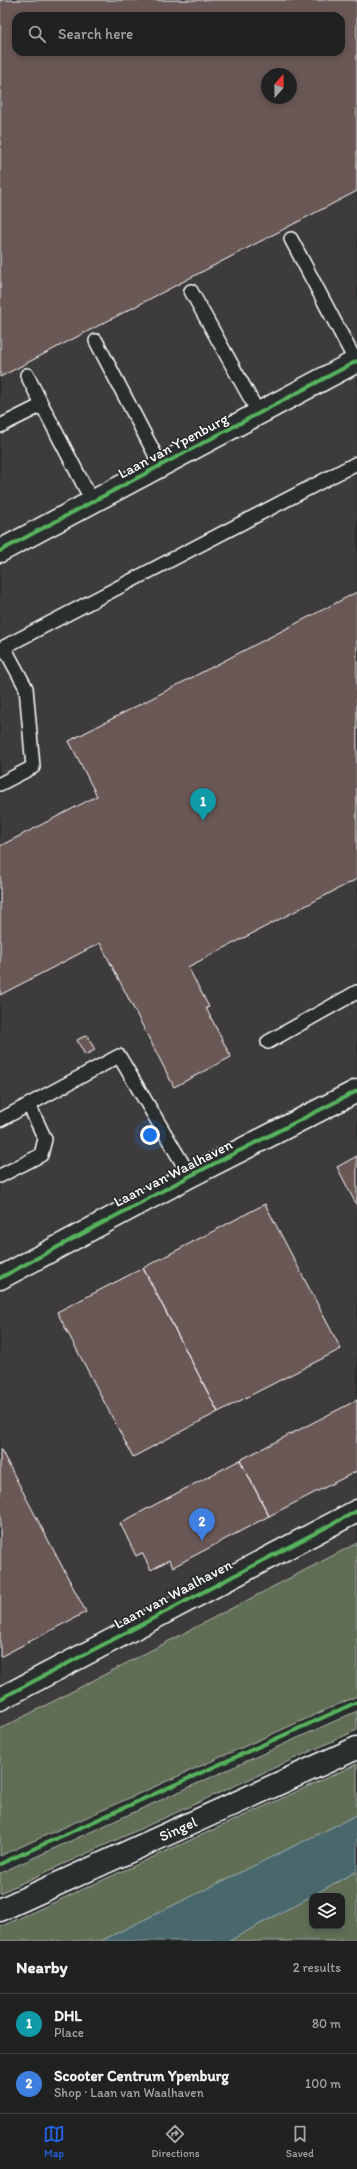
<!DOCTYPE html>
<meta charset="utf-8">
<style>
body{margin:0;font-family:Itim,sans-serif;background:#2d2f2f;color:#f1f3f6}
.controls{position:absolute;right:12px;bottom:12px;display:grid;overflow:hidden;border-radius:8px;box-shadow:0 2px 6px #0003}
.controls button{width:36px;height:36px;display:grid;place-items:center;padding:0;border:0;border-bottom:1px solid #3d3f40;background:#202222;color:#f1f3f6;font:20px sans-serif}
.compass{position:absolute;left:261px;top:68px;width:36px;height:36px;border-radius:50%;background:#202222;box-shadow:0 2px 6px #0003;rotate:20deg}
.you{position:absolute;left:150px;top:1135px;width:14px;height:14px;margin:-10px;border:3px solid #fff;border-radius:50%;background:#1a73e8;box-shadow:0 0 0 6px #1a73e833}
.badge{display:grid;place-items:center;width:26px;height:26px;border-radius:50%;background:#2563eb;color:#fff;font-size:13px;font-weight:700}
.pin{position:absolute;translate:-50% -33px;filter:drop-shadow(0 1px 2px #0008)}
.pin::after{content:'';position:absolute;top:21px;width:14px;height:12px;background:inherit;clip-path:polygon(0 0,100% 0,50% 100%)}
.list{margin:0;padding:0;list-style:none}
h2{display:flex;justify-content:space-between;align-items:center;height:52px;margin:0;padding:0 16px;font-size:17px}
h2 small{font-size:13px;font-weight:400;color:#a2a4a5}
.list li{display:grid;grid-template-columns:26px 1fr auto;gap:12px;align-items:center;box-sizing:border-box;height:60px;padding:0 16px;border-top:1px solid #3d3f40}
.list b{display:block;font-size:15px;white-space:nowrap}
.list p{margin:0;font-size:13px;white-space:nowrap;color:#a2a4a5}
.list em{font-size:13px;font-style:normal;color:#a2a4a5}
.icon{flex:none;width:22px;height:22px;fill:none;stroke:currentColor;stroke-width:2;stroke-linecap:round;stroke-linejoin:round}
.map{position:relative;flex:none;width:357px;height:1941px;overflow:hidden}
.search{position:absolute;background:#202222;box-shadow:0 2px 6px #0003;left:12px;right:12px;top:12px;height:44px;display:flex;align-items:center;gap:10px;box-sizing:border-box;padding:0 14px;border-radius:12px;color:#a2a4a5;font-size:15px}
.sheet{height:172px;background:#202222}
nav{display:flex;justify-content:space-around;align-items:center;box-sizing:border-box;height:56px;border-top:1px solid #3d3f40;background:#202222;font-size:11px;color:#a2a4a5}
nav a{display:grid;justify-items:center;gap:2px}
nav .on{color:#2563eb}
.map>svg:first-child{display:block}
</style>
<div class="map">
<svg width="357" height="1941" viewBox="0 0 357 1941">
<rect width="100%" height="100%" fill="#2a2d2e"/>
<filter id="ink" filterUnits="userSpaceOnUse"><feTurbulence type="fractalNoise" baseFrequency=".025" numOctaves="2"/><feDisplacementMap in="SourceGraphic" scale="8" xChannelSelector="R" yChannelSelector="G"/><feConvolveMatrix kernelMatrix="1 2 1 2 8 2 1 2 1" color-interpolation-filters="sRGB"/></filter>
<g filter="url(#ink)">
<path fill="#3e3a3a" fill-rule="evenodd" d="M0,0H357V1644L0,1827ZM16,16H341V52H16ZM267,74H291V98H267Z"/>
<path fill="#616e56" stroke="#b0b6aa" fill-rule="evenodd" d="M357,1543V1696L0,1856V1729Z
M357,1711V1730L0,1893V1873Z
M357,1764V1815L101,1941H0V1927Z
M357,1871V1941H229ZM312,1896H342V1926H312Z"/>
<path fill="#49676c" stroke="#92a4a7" d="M357,1815V1871L229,1941H101Z"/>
<path fill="#6b5856" stroke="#fff" fill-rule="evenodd" d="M0,0H357V191L0,377ZM16,16H341V52H16ZM267,74H291V98H267Z
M357,592V879L188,967L209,1007L206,1008L231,1057L174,1087L100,943L0,995V846L97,796L69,741Z
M87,1035L95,1050L85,1055L77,1040Z
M357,1156V1206L337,1167Z
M265,1204L341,1349L218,1412L143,1268Z
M143,1268L218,1412L133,1457L57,1312Z
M357,1400V1471L269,1516L240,1460Z
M0,1448L86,1612L0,1657Z
M240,1460L269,1516L173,1567L169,1560L151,1570L142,1553L136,1556L120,1523Z"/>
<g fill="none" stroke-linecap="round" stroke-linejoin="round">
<defs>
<path id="lane" d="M291,239L356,362
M191,291L259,414
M96,341L161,466
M27,375L42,405
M0,426L42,405L92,501
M0,784L33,767L26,688L4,647L357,463
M268,1042L357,992
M0,1120L119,1056L190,1176
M0,1176L41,1155L45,1139L29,1105"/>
<path id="street" d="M0,551L357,361
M0,1278L190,1176L357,1091
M0,1699L357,1511"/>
<path id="secondary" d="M0,1910L357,1748"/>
</defs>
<use href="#lane" stroke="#fff" stroke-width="16"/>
<use href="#street" stroke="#fff" stroke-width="25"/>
<use href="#secondary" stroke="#fff" stroke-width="25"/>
<use href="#lane" stroke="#2a2d2e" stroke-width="13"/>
<use href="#street" stroke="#2a2d2e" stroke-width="22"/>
<use href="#secondary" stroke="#2a2d2e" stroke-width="22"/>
<defs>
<path id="cycleway" d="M0,551L357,361
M0,1278L190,1176L357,1091
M0,1699L357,1511
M0,1864L357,1702"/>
</defs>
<use href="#cycleway" stroke="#2a2d2e" stroke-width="6"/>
<use href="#cycleway" stroke="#56b35d" stroke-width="4"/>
</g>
</g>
<g text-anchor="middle" stroke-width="3.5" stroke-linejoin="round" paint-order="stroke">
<g font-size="15" fill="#fff" stroke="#2a2d2e">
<text transform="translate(173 446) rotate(-28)" y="5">Laan van Ypenburg</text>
<text transform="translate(173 1173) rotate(-27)" y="5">Laan van Waalhaven</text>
<text transform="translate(173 1594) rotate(-28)" y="5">Laan van Waalhaven</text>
<text transform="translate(178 1829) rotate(-24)" y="5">Singel</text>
</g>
</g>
</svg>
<div class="controls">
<button><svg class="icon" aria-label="layers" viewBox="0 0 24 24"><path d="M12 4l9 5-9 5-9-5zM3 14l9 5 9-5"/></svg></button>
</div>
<svg class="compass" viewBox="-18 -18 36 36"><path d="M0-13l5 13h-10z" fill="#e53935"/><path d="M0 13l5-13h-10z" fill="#a2a4a5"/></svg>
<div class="you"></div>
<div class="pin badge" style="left:203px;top:821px;background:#0f9aa8">1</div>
<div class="pin badge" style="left:202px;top:1541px;background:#3f7fe0">2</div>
<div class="search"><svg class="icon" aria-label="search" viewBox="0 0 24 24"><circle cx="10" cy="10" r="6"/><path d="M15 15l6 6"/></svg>Search here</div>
</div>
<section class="sheet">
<h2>Nearby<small>2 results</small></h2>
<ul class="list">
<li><span class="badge" style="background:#0f9aa8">1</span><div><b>DHL</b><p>Place</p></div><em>80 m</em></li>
<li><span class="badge" style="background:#3f7fe0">2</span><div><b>Scooter Centrum Ypenburg</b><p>Shop · Laan van Waalhaven</p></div><em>100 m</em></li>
</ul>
</section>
<nav>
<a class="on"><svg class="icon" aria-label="map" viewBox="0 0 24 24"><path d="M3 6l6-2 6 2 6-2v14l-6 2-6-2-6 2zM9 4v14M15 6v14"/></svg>Map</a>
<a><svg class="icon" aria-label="directions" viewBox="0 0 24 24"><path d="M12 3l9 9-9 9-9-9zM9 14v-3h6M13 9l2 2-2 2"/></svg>Directions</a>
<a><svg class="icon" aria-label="saved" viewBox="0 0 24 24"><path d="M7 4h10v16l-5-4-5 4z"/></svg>Saved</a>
</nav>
